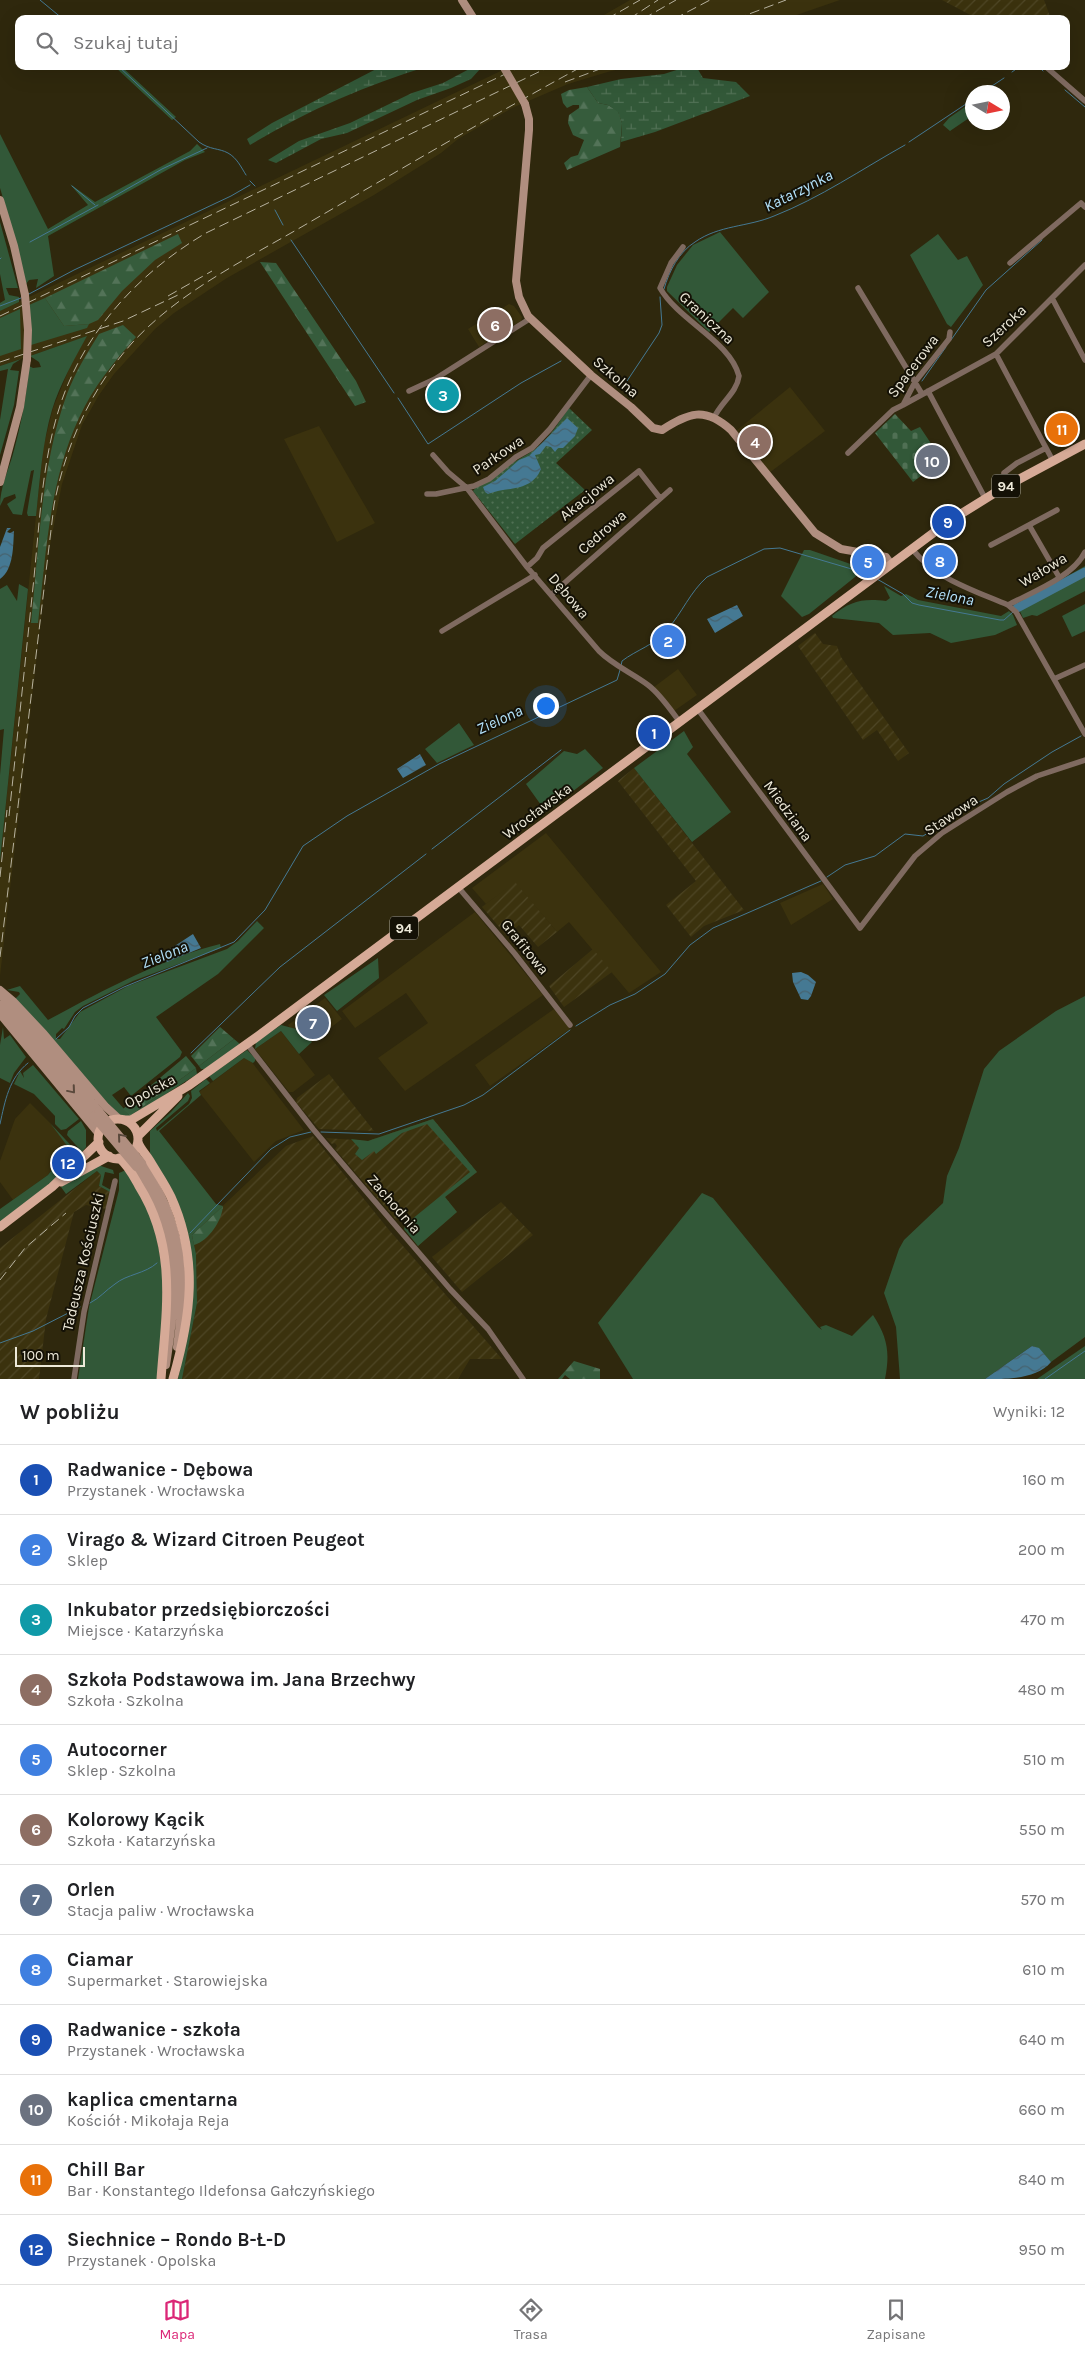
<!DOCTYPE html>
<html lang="pl">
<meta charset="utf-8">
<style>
body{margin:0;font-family:Karla,sans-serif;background:#f2f2f2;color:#202124}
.compass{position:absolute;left:965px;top:85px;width:45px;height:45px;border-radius:50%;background:#fff;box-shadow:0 5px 20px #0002;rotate:100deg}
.scale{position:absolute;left:15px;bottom:12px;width:70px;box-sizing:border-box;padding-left:5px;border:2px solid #ede9d9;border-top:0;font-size:14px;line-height:18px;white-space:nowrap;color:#ede9d9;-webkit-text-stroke:4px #141106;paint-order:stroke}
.you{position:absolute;left:545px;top:705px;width:18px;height:18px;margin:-12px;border:4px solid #fff;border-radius:50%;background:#1a73e8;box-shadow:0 0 0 8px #1a73e833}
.badge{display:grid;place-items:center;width:32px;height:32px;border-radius:50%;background:#db2777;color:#fff;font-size:16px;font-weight:700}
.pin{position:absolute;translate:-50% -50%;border:2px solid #fff;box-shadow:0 1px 5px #0006}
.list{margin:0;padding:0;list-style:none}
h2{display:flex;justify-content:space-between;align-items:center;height:65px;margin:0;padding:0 20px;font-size:21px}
h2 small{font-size:16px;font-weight:400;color:#757577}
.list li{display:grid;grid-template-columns:32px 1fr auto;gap:15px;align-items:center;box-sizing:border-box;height:70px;padding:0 20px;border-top:1px solid #e0e0e0}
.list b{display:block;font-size:19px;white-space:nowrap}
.list p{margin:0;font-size:16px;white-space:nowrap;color:#757577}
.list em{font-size:16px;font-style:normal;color:#757577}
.icon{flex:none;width:28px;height:28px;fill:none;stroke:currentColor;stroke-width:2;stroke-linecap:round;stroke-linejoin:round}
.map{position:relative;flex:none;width:1085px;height:1379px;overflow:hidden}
.search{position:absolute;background:#fff;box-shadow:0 5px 20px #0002;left:15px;right:15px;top:15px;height:55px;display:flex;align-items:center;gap:12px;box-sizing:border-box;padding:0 18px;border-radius:10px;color:#757577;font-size:19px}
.sheet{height:905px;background:#fff}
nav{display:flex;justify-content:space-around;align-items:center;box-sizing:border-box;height:70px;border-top:1px solid #e0e0e0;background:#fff;font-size:14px;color:#757577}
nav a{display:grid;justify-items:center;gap:2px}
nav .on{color:#db2777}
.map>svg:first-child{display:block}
</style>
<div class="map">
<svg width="1085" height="1379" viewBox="0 0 1085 1379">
<defs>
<pattern id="industrial-furrows" width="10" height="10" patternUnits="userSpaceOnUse" patternTransform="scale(1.25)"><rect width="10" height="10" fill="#3b320e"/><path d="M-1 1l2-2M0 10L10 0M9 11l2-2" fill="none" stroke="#4e4625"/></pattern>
<pattern id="forest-firs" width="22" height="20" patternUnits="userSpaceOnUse" patternTransform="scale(1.25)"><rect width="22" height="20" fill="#365c3c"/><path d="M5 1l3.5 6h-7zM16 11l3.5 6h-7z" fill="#537358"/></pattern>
<pattern id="wetland-marsh" width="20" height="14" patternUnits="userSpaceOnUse" patternTransform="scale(1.25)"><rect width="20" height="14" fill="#325838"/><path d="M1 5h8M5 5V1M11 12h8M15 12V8" fill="none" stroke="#507054"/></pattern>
<pattern id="cemetery-stones" width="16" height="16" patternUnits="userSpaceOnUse" patternTransform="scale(1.25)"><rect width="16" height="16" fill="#325838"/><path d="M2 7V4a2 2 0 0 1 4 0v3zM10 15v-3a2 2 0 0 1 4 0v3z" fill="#507054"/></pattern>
<pattern id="park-dots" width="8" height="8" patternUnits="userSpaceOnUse" patternTransform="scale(1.25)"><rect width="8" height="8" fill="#325838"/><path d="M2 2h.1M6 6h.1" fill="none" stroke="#507054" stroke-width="1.8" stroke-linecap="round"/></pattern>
<pattern id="water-waves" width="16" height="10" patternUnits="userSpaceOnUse" patternTransform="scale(1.25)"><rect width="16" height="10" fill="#457993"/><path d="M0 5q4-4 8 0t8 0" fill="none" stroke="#46626e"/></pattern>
</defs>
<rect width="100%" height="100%" fill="#2f280d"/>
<path fill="#3b320e" d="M630,0H840L785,19H597Z
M511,66H634L611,71L568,84L512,108L458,139L441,153L374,195L227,278L174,313L155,329L114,374L99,395L82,425L62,484L49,550L0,976V861L43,448L53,408L71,364L86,337L0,366V311Z
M509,304L514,306L522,317L521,321L479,347L468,329Z
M790,387L825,431L769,473L736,431Z
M319,426L375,523L337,542L284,439Z
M678,669L697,695L674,711L654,687Z
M546,833L661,972L629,993L569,922L557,932L515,883L486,904L472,888Z
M823,884L833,899L791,925L780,903Z
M475,912L543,995L405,1091L378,1058L428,1023L406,993L355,1028L342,1011Z
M325,998L342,1019L307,1046L288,1025Z
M554,1009L570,1029L490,1086L475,1065Z
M281,1031L315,1075L293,1092H289L255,1049Z
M244,1058L251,1061L304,1130L276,1141L254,1162L199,1092Z
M30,1103L50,1123L72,1151L57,1163L48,1175L13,1200L0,1182V1161L15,1119Z"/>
<path fill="url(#industrial-furrows)" d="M942,0H1044L1051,19H978Z
M815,633L823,644L837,646L841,657L909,753L898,761L877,730L863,740L798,646Z
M634,768L744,910L704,926L691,937L666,905L696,881L618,781Z
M515,882L557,932L538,947L519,925L507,936L482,907Z
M593,949L612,972L564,1007L549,986Z
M329,1074L374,1131L319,1129L296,1102L297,1098Z
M433,1119L477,1172L445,1197L457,1212L418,1246L404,1229L405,1222L401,1219L396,1220L335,1149L337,1146L335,1143L332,1144L326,1138L368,1141Z
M313,1136L389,1230L502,1359H470L458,1379H182L197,1303L196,1254L192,1235L286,1146Z
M97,1171L101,1175L99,1186L110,1192L107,1209L86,1205L74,1212L46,1319L39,1379H0V1248Z
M501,1202L533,1235L462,1292L432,1257Z"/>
<path fill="#325838" d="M114,66H121L176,117L172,120Z
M972,102V116L950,131L943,125L949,118Z
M0,134L48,229L88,205L70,184L95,202L190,151L197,144L205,152L185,160L48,236L54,276L36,288L38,279L29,280L26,284L17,245L0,188Z
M0,222L18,288H6L9,295L19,297V302L0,311V303L5,300L0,274Z
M720,232L769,292L743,318L733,308L709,332L667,291V287L677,265L693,245Z
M938,234L958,260L967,256L983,285L951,327L947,324L910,255Z
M45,298L64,326L89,324L87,328L31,345L29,305Z
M20,309L21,349L0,356V318Z
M87,336C74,360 60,384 52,410C42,444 40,480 36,516H28L27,513L34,470L31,471L22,515L13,514L7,504L16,498L15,494L4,498L0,506C0,488 8,471 13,454C21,425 27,395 29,366L33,368L41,367L39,362L30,356Z
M21,359L13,364L10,370L19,371L14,405L0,455V420L8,369L0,371V366Z
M804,550H810L865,569L809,614L802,617L781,596Z
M1085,566V591L1037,616L1032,615L1023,618L1017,605Z
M19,584L28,589L0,861V775L4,729L0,730V589L7,585L17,601Z
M884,586L901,596L906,594L918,600L1001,616L1009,611L1013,615L1017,625L995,635L951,643L930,633L893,635L879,623L833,618L832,616C850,601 863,598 886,601L890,598Z
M1085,604V631L1072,637L1062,616Z
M459,723L474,745L437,763L425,749Z
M684,731L693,747L687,754L731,812L692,842L634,768Z
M585,749L603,768L546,812L526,784L564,751L577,754Z
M257,921L264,928L218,974L156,1017L182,1052L180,1057L131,1096L124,1087L112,1095L130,1116L196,1068L197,1074L129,1118L119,1116L15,999L20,994L19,992L7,990L20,986L48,1020C98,993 165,957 220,944L221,948L133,981L83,1006L75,1012L64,1029L62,1028L56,1034V1039H60L80,1012L128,986L227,949L238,941Z
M378,958L379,978L337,1011L324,995Z
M1085,996V1337L1051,1362L1039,1349L1032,1346L985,1379H900L896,1327L884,1293L899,1249L904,1240L943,1203L947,1176L959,1148L984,1069L999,1051L1056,1011Z
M281,1025L300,1030L312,1042L299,1054L281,1031L255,1049L256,1042Z
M3,1027L4,1039L10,1035L26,1057L14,1073L10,1083L0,1078V1045Z
M234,1039L240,1044L205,1069H201L199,1066Z
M247,1050L255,1058V1061L253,1063L244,1058L213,1081L209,1076Z
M33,1065L79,1119L66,1129L61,1130L55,1124V1116L34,1094L14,1084L20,1071L24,1078L23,1073Z
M206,1079L210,1083L199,1091L201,1095L159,1131L216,1204L223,1206L192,1235L196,1254L197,1303L182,1379H178L184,1350L190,1251L150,1153V1131L171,1112L188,1093L190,1096L188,1101L156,1128L157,1131L189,1104L192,1098L191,1091Z
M433,1119L477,1172L445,1197L457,1212L418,1246L404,1229L406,1224L470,1172L427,1124L402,1133L376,1154L374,1151L362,1160L355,1154L359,1148L351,1139L368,1141Z
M81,1121L86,1130V1147L82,1152L67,1135L68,1131Z
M50,1123L79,1154L61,1169L57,1178L0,1222V1209L48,1175L57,1163L71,1151Z
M98,1165L113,1170L114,1174L105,1172L102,1185L111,1190L110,1192L99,1186L101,1175L97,1171L66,1194L61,1187Z
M126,1170L152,1215L165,1281L158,1379H78L89,1307L119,1190V1173Z
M702,1193L713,1198L818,1327L822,1330L820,1327L826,1325L852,1336L873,1315C888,1338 890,1353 885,1379H633L598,1323Z
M1085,1346V1379H1037Z"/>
<path fill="url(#forest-firs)" d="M587,87L598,103L608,105L618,111L622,123L620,147L567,170L564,163L571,157L578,155L584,140L573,135L568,123L569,115L579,108V105H573L567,108L563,103L561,94L569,90Z
M178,234L182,243L155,260L122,291L98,320L89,324L64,326L45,298Z
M260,262L276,263L356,381L366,402L355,406Z
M123,325L136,337C114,362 93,387 79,418C49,482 46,554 38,623H31C39,548 41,464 67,394C75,373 87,353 99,334Z
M220,1027L234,1039L199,1066L191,1056Z
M186,1056L196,1068L130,1116L123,1109Z
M223,1206C222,1220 209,1241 194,1245L192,1235Z
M574,1361L600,1369V1379H570L565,1375L562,1379H558Z"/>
<path fill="url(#wetland-marsh)" d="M382,66H429C366,85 306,111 250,145L247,139L272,123Z
M689,66H696L703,78L736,82L750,96L655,132L621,142L622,123L618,112L608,105L598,103L587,87L621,79L664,74Z
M473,67L481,68L471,79L451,88L417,100L347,133L321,139L276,163L268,160L299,141L350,123L412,93L443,83Z"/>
<path fill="url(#cemetery-stones)" d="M895,414L911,431L920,427L942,460L913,482L875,433Z"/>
<path fill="url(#park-dots)" d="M569,408L592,430L556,463L585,490L515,544L473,491C482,477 516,462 531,452C547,442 558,423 569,408Z"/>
<path fill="url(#water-waves)" d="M567,418L578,428L575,436L563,448H558L555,452L551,447L546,446L540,454L535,455L541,469C531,493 507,486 488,494L485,492L483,487L495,481L519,460L529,456Z
M7,528H11L7,532L10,533L14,531C13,546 14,569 0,579V547Z
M737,605L743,616L715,633L707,619Z
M420,754L426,765L403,778L397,769Z
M193,934L201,948L167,962L161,955Z
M801,972L808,975L816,982L811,996L808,1000L801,999L793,982L792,973Z
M1032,1346L1039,1348L1051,1362C1037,1379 1008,1379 985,1379Z"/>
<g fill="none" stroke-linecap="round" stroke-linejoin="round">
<path stroke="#457993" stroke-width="1" d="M40,0L63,19
M118,66L199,142C210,150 219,148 228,153C237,158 241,167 246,175
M1038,66L1043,71
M1012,72L1019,67
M1065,90L1085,107
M983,92L1004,78
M909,142L972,100
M250,181L255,186
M72,186L95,205
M104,202L162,169L207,148
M275,210L283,225
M291,240L394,393
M30,242L98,205
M0,259L1,258
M664,289C669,271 679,252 695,242C719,225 748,227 774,216C820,198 862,169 905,145
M29,294L74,270L231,196L250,185
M0,306L21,298
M951,340L986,290L1042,240
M627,381L659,333L662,325L660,297
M922,381L946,347
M398,398L428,444L521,383L561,361
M877,579L903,594L912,603L919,605L1000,620H1004L1013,612
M621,666L622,661C636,650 655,645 667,630C682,613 690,592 707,577L764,549L780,548L872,575
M950,820L974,804L988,798L1004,784L1052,752L1081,736
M432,849L561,750
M827,877L845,865L875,856L905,834L923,836L944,823
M576,1026L610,1005L635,994L665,974L690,945L713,928L821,881
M56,1039L69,1027L75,1016L83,1008L124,987L234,942L265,910L303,846L347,816L439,764L617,680L620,670
M191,1053L280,967L426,854
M0,1124C5,1101 9,1078 28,1063
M321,1132L379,1134L464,1105L483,1095L570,1030
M190,1233L271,1149L290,1137L311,1132
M90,1303C100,1298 106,1290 115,1284C127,1274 145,1274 157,1263
M0,1343L33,1331L80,1307
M1045,1379L1085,1351"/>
<path stroke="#457993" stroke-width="9" d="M1017,608L1085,572"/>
<path stroke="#7f6a60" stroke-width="5.5" d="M1045,66L1085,101
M683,247L671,263L660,288C679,321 730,341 739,376C737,393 720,403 714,418
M1010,263L1081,203L1085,207
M858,288L922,394
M1052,298L1085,360
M996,354L1053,461
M409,391L435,379L531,318
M928,391L985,498
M903,405L996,354L1085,265
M848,453L893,410L903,405L915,382L949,339L950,332
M433,455L448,472L467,488L527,567L599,651C613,665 632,673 648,685C660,694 670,709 679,721
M1004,473L1017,463L1046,448
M427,494H436L474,486L489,479L516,457L532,448L550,429L591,375
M1057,510L1029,525L1059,577
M991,545L1029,525
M912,549C936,579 973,590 1008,605L1016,612L1085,734
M527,567L537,558L543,548L639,471L660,498
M552,594L670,490
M1008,605C1032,592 1073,577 1085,552
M442,631L535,575
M1054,679L1085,665
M697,708L860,928L915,856L942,833L1007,792L1037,776L1085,760
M458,887L515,954L570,1025
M247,1044L313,1129L359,1183L450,1289L488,1329L523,1379
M74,1379L84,1312L115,1181"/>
<path stroke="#b08e7f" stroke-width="8" d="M462,0L474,19
M525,104L529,119V130L516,281L519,297L528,316L591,375L631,407L653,428L662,430C689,413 704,406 731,430L815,533L841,549L886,557L891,564
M0,200L14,246L25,295
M0,482L20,407L27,359
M0,990L13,1001L44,1034L106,1107L119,1119
M0,994L99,1111
M0,1005L93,1116
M0,1014L99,1134
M142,1163C184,1225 187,1275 177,1347
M136,1167C182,1237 178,1286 166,1365"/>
<path stroke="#d6aa97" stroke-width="9" d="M98 1139a20 20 0 1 1 40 0a20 20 0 1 1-40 0Z
M125,1120H131L188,1086L254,1039L948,522L1001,489L1085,444
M138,1136L178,1096
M138,1142C140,1149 146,1154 150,1161C157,1173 165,1184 171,1197C199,1259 191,1316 173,1379
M119,1158C128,1165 134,1177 139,1186C178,1248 166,1311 161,1379
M61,1182L109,1156
M0,1227L52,1187L99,1142"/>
<path stroke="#b8b3a0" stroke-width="1" stroke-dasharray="10 5" stroke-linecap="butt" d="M607,19L640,0
M629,19L658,0
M643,19L676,0
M674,19L710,0
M736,19L786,0
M565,82L608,66
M168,296L212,271
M0,316L522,66
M0,362L123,321L178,295
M9,816C17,740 25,664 33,587C39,531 41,473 56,419C78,338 135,275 206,233L551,66
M0,877L7,810
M0,957L54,505C66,444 91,389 132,343C181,290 249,258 310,222C401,169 491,116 583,66
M0,1280L25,1248L66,1213"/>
<path stroke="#b08e7f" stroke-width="8" d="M503,66L525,104
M25,295L28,330L27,359
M99,1111L142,1163
M93,1116L136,1167"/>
</g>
<defs><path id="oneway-chevron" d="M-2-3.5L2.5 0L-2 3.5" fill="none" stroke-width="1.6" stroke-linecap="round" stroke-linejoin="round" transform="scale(1.25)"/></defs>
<g stroke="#5a493c">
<use href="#oneway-chevron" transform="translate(72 1090) rotate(50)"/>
<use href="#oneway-chevron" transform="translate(121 1137) rotate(-130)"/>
</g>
<g text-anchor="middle" stroke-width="4" stroke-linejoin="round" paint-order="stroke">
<g fill="#141106" stroke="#aca89a" stroke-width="1">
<rect x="992" y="474.5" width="28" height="23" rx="4"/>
<rect x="390" y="916.5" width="28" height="23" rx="4"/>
</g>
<g font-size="14" font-weight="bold" fill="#ede9d9">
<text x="1006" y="491">94</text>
<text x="404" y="933">94</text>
</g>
<g font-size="15" fill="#ede9d9" stroke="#141106">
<text transform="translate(707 318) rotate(43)" y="5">Graniczna</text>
<text transform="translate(1004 326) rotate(-43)" y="5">Szeroka</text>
<text transform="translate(913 366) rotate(-53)" y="5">Spacerowa</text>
<text transform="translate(616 377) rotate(40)" y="5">Szkolna</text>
<text transform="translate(498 455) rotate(-34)" y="5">Parkowa</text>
<text transform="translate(587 497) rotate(-39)" y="5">Akacjowa</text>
<text transform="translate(602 532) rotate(-41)" y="5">Cedrowa</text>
<text transform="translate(1043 570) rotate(-31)" y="5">Wałowa</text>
<text transform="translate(569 596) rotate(50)" y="5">Dębowa</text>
<text transform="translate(537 811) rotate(-37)" y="5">Wrocławska</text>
<text transform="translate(788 811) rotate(54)" y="5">Miedziana</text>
<text transform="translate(951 815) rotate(-34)" y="5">Stawowa</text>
<text transform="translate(525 947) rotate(51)" y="5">Grafitowa</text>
<text transform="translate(150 1091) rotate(-28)" y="5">Opolska</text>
<text transform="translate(394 1204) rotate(49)" y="5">Zachodnia</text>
<text transform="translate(83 1262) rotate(-77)" y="5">Tadeusza Kościuszki</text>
</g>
<g font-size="16" font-style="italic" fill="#b2e1fa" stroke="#141106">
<text transform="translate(798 190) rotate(-27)" y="6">Katarzynka</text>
<text transform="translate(950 595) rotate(11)" y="6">Zielona</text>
<text transform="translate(499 719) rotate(-25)" y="6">Zielona</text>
<text transform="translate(164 954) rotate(-22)" y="6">Zielona</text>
</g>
</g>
</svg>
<svg class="compass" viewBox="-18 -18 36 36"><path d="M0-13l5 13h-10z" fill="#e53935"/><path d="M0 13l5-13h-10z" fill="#757577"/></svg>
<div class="scale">100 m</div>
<div class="you"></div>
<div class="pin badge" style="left:654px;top:733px;background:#1a4fb4">1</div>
<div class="pin badge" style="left:668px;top:641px;background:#3f7fe0">2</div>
<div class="pin badge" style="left:443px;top:395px;background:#0f9aa8">3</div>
<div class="pin badge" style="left:755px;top:442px;background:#8d6e63">4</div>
<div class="pin badge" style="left:868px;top:562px;background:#3f7fe0">5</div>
<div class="pin badge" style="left:495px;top:325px;background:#8d6e63">6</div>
<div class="pin badge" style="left:313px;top:1023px;background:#5c6f8a">7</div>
<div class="pin badge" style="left:940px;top:561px;background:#3f7fe0">8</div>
<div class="pin badge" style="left:948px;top:522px;background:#1a4fb4">9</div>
<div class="pin badge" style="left:932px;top:461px;background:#6b7280">10</div>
<div class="pin badge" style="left:1062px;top:429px;background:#e8710a">11</div>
<div class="pin badge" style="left:68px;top:1163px;background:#1a4fb4">12</div>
<div class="search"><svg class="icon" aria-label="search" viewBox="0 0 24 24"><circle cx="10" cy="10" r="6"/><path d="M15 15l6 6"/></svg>Szukaj tutaj</div>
</div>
<section class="sheet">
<h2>W pobliżu<small>Wyniki: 12</small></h2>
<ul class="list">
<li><span class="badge" style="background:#1a4fb4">1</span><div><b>Radwanice - Dębowa</b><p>Przystanek · Wrocławska</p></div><em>160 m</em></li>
<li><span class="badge" style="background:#3f7fe0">2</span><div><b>Virago &amp; Wizard Citroen Peugeot</b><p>Sklep</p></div><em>200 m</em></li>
<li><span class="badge" style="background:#0f9aa8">3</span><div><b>Inkubator przedsiębiorczości</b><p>Miejsce · Katarzyńska</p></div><em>470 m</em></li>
<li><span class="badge" style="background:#8d6e63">4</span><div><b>Szkoła Podstawowa im. Jana Brzechwy</b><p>Szkoła · Szkolna</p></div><em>480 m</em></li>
<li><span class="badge" style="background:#3f7fe0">5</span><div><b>Autocorner</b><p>Sklep · Szkolna</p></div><em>510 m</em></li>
<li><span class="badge" style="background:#8d6e63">6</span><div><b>Kolorowy Kącik</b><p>Szkoła · Katarzyńska</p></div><em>550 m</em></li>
<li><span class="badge" style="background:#5c6f8a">7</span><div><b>Orlen</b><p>Stacja paliw · Wrocławska</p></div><em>570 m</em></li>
<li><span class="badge" style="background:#3f7fe0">8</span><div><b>Ciamar</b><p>Supermarket · Starowiejska</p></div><em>610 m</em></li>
<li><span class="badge" style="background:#1a4fb4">9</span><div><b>Radwanice - szkoła</b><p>Przystanek · Wrocławska</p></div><em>640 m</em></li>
<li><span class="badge" style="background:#6b7280">10</span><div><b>kaplica cmentarna</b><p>Kościół · Mikołaja Reja</p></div><em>660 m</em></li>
<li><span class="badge" style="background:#e8710a">11</span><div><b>Chill Bar</b><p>Bar · Konstantego Ildefonsa Gałczyńskiego</p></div><em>840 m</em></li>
<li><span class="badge" style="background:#1a4fb4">12</span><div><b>Siechnice – Rondo B-Ł-D</b><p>Przystanek · Opolska</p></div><em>950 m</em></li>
</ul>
</section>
<nav>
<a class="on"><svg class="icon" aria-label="map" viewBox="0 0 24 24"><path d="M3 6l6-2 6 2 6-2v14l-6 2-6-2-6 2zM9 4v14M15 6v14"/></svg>Mapa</a>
<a><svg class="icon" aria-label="directions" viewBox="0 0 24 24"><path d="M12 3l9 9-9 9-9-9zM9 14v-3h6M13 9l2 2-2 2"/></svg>Trasa</a>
<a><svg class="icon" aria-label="saved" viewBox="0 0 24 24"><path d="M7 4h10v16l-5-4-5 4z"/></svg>Zapisane</a>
</nav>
